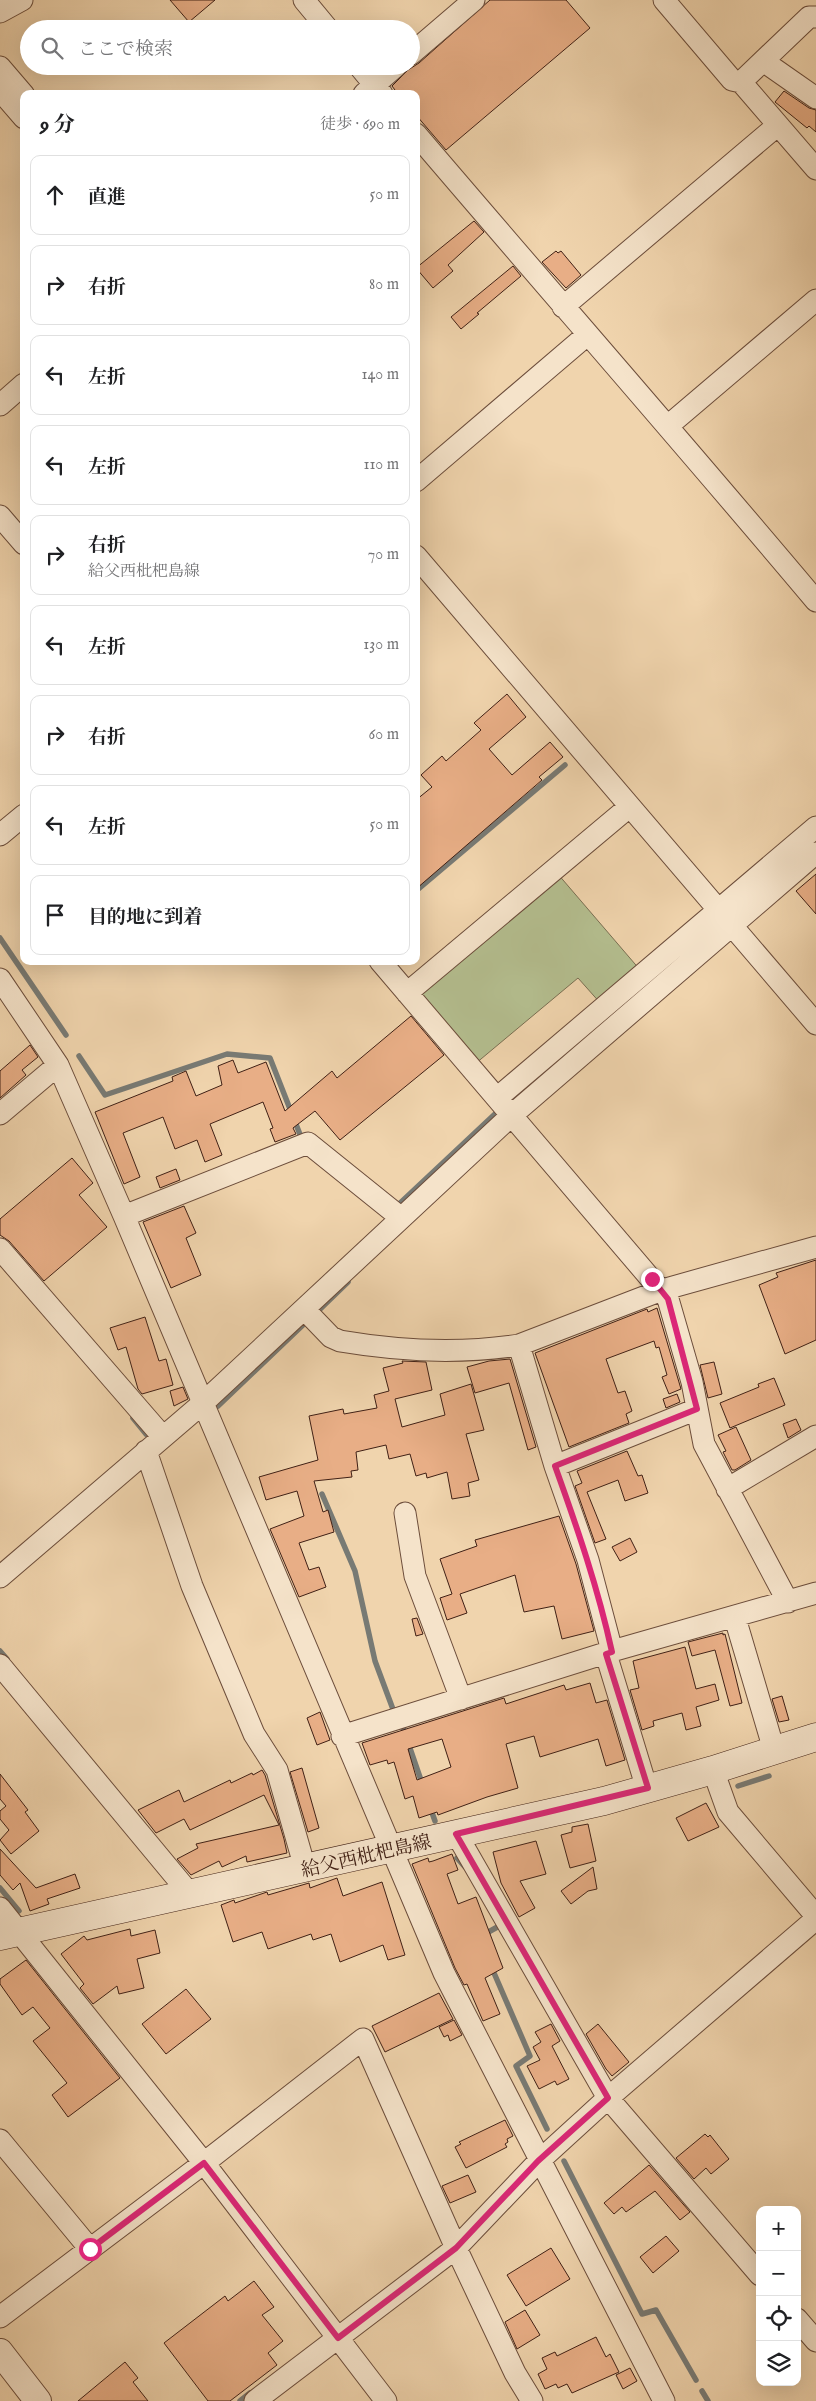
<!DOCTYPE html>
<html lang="ja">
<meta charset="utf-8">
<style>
body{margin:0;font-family:"IM FELL English","Noto Serif JP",serif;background:#f6f6f6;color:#202124}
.controls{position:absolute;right:15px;bottom:15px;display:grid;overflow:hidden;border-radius:10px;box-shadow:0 5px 20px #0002}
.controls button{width:45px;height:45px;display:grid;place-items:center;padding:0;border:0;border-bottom:1px solid #e0e0e0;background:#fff;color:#202124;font:25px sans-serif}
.stop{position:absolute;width:15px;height:15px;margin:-11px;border:4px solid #db2777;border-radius:50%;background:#fff}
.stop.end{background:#db2777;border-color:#fff;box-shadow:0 1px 5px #0008}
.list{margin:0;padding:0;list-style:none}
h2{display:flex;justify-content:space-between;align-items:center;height:65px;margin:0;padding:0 20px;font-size:21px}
h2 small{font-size:16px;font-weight:400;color:#757577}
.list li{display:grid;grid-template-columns:32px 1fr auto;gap:15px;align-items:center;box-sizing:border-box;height:80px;margin:0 10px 10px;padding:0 10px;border:1px solid #e0e0e0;border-radius:10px}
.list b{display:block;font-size:19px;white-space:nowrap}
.list p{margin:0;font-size:16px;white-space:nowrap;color:#757577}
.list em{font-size:16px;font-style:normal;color:#757577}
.icon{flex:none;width:28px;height:28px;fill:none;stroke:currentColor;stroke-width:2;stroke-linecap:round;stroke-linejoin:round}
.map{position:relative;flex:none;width:816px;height:2401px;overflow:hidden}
.search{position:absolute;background:#fff;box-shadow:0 5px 20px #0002;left:20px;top:20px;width:400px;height:55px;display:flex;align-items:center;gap:12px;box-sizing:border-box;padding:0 18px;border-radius:28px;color:#757577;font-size:19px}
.panel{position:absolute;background:#fff;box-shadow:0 5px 20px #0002;left:20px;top:90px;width:400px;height:875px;border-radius:10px}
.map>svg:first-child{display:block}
</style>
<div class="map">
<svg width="816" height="2401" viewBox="0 0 816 2401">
<rect width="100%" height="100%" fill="#f0d4ad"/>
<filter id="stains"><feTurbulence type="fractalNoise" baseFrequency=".004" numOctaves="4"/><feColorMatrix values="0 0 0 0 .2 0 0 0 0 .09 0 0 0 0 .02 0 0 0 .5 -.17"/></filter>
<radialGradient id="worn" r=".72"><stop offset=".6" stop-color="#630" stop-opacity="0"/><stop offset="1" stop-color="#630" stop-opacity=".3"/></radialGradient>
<path fill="#b4be8f" stroke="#7a6f52" d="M557,873L641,971L602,1005L578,978L475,1064L418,998Z"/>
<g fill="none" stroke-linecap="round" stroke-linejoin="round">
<path stroke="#787a74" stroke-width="5.5" d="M416,891L565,765
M0,938L66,1035
M79,1056L105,1095L227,1054L270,1058L301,1137
M398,1205L495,1114
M317,1312L348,1282
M218,1406L305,1323
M133,1418L146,1434
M322,1494L355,1571L375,1661L394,1712
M0,1651L7,1659
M405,1724L402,1725L423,1786
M738,1786L769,1776
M430,1807L435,1821
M457,1858L465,1867
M0,1888L19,1911
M483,1935L501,1925L499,1922
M491,1966L530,2056L516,2066L547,2129
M564,2161L642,2314L656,2310L696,2380
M702,2391L708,2401
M240,2401L250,2393"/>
</g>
<path fill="#e8ae86" stroke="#402015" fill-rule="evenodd" d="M170,0H215L189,22Z
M490,0H566L590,28L446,150L416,115V94H398L392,86L408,70L419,63Z
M784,91L809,108L816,110V132L809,126L807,128L775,102Z
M474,221L484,232L448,265L453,271L433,288L416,268Z
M556,251L558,253L561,251L581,275L566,288L542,262Z
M513,266L521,276L477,313L479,314L461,329L451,317Z
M507,694L526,717L489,749L512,775L550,742L563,757L539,777L542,780L416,889V800L432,787L421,775L442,756L446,761L481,730L474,723Z
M816,874V914L796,891Z
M411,1016L444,1055L340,1140L315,1111L293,1128L296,1134L275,1142L270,1129L273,1128L263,1102L210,1124L222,1155L205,1162L197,1140L175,1149L163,1117L123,1133L140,1177L124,1184L95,1112L173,1081L172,1077L186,1071L196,1096L222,1085L218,1066L233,1060L238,1073L266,1062L285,1111L332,1071L337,1078Z
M30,1045L38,1057L22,1070L26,1075L0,1098V1071Z
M72,1158L93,1183L79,1195L107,1227L44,1281L9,1241L0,1235V1219Z
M176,1169L180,1180L160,1188L156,1177Z
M184,1206L196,1233L186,1238L201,1275L171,1288L143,1222Z
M816,1260V1340L785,1354L759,1285L778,1277L776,1273Z
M657,1308L681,1389L669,1394L662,1377L667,1375L659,1347L656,1348L654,1341L606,1359L618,1393L625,1391L632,1411L626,1414L629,1423L569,1447L535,1353L647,1309L648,1312Z
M145,1317L159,1361L166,1359L173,1385L142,1394L138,1389L126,1347L118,1350L110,1328Z
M510,1359L536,1447L528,1450L509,1383L475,1393L467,1367L489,1361Z
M402,1361L426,1362L432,1390L395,1399L402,1427L445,1415L440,1394L471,1384L484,1430L466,1434L479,1480L468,1483L470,1496L452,1499L447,1472L427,1478L426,1473L416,1476L410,1454L389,1459L386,1445L356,1452L358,1470L351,1471L352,1477L314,1481L323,1512L328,1510L334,1532L299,1543L309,1570L319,1567L326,1587L299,1597L270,1529L304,1516L297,1491L266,1500L259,1477L318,1460L309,1416L343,1409L344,1414L377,1408L374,1395L389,1391L383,1368L403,1363Z
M714,1362L722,1394L708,1398L700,1365Z
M774,1378L785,1405L730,1428L720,1403L759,1387L758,1384Z
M183,1387L188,1399L174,1406L170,1391Z
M677,1394L680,1402L666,1408L663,1399Z
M796,1419L801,1430L788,1438L783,1424Z
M736,1427L751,1460L735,1470H732L723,1452L726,1451L718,1435Z
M627,1451L638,1476L642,1475L648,1493L625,1501L618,1480L587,1492L606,1539L595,1543L575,1486L582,1483L577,1471Z
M559,1516L576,1564L594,1631L562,1639L554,1606L524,1612L515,1575L460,1594L467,1613L447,1620L440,1598L452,1594L440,1559L477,1546L475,1540Z
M630,1538L637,1552L620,1561L612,1547Z
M417,1618L423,1634L416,1636L412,1619Z
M723,1633V1635L725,1634L742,1703L730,1706L715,1650L692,1656L688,1642Z
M685,1647L696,1689L715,1684L719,1700L696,1707L701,1726L686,1730L682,1713L653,1721L654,1726L642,1730L630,1690L639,1688L633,1661Z
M590,1683L596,1703L607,1700L625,1760L606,1766L598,1739L540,1757L534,1736L506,1744L518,1788L487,1797L438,1815L437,1812L419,1818L413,1796L405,1799L394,1762L388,1764L387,1760L370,1765L362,1743L504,1698L506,1704L564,1685L566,1690ZM442,1739L451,1767L417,1780L408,1749Z
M782,1696L789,1720L779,1722L772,1699Z
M320,1712L330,1740L317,1745L307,1718Z
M302,1768L319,1828L308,1832L290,1772Z
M262,1770L265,1775L284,1839L287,1853L247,1862L246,1856L222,1867L219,1861L191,1875L177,1859L198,1848L196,1844L279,1825L264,1795L190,1830L184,1819L156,1833L138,1810L179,1790L184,1802L230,1780L231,1783L252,1773L253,1775Z
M0,1774L28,1810L25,1812L39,1831L11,1854L0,1840L9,1830L0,1819V1811L6,1806L0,1799Z
M706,1803L719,1827L688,1841L676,1818Z
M588,1824L596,1861L570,1868L561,1835L572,1832V1827Z
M536,1841L546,1874L520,1881L535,1908L519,1917L501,1883L493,1852Z
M0,1849L36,1888L75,1874L80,1888L47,1899L49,1904L30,1911L20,1883L13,1890L0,1875Z
M452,1854L458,1870L447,1874L458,1904L476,1897L503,1968L485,1978L500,2014L483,2021L467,1984L464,1985L455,1968L412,1864L428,1858L429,1862L433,1861Z
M593,1867L597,1889L588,1891L571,1904L561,1891Z
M337,1878L343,1896L382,1882L405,1955L388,1960L383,1945L340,1962L331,1934L313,1940L311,1934L268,1949L262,1932L233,1942L221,1905L234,1900L235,1903L267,1892L268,1895L309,1883L310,1888Z
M130,1929L131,1936L155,1930L160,1953L137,1959L144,1988L119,1994L117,1986L93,2004L80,1988L84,1984L61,1954L84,1936L87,1940Z
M26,1960L120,2078L68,2117L52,2095L67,2083L33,2041L50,2028L33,2007L22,2015L0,1984V1979Z
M186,1989L211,2019L166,2054L142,2024Z
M439,1993L453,2019L385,2052L372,2026Z
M454,2020L462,2035L450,2041L448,2035L444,2037L439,2027Z
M551,2024L560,2041L552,2046L569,2079L557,2085L555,2081L539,2089L527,2066L540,2060L533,2047L541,2042L535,2032Z
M598,2024L629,2062L612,2076L606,2069L586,2034Z
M505,2120L513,2136L507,2139L508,2142L505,2144L507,2147L466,2168L455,2147L461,2144L459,2142Z
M705,2134L708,2137L710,2135L729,2159L711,2174L706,2168L694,2179L676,2158Z
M649,2165L690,2212L680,2220L655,2191L626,2212L622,2207L614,2214L604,2203Z
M468,2175L476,2192L450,2203L442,2186Z
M666,2236L679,2251L653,2273L640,2257Z
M551,2248L570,2279L526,2306L507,2275Z
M254,2281L274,2307L262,2315L283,2341L268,2353L277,2365L230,2401H208L164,2343L225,2296L228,2301Z
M525,2310L540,2335L517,2349L505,2322Z
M596,2337L606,2357L610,2354L619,2372L572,2393L567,2384L558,2388L556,2384L545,2389L538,2374L547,2369L542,2358L555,2352L557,2356Z
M125,2362L138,2378L133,2382L148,2401H78Z
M630,2368L637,2381L623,2389L616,2375Z"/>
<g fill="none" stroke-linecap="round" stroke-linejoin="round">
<defs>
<path id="minor" d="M304,0L328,29
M664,0L732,80L741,82L816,169
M0,12L22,0
M411,54L474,0
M763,61L816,98
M359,66L382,94
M0,67L24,95
M741,82L809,17H816
M0,90L24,118
M364,94L396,66
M416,134C549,290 684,444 816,601
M563,307L778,125
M0,405L24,384
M669,425L816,300
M416,481L587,335
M0,516L24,544
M416,556L816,1024
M0,835L24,815
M380,961L668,1299L692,1382L704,1444L788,1602
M0,979L58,1065L124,1216L444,1973L664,2401
M407,993L629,807
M497,1098L816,827
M0,1114L58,1065
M124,1216L308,1143L400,1217
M0,1249L163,1437
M304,1309L331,1337L340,1341C399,1351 460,1354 519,1345L662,1290L816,1247
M519,1345L555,1466L588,1560L612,1651
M146,1451L192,1586L254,1734L277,1770L305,1868
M555,1466L697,1409
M727,1489L816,1436
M405,1513L415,1576L461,1699
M0,1577L203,1403L512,1115L816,853
M735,1618L774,1750
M606,1654L647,1789
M0,1665L190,1894
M342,1736L612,1651L816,1593
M713,1770L728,1812L816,1916
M457,1835L608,2098L760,2275
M0,1908L204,2163L386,2401
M0,2140L90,2249
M0,2317L204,2163L363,2039L456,2248L515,2373L532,2401
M797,2319L816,2341
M255,2401L456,2248L539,2161L608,2098L816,1919"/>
<path id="tertiary" d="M0,2352L38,2401"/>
<path id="secondary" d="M0,1936L604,1801L713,1770L816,1737"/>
</defs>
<use href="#minor" stroke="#6c4d3b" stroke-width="23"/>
<use href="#tertiary" stroke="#6c4d3b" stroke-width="28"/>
<use href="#secondary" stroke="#402015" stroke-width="29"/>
<use href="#minor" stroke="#f5e3ca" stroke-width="21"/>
<use href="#tertiary" stroke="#f5e3ca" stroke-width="26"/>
<use href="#secondary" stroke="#f5e3ca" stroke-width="28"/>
</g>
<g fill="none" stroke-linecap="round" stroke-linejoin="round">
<path stroke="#db2777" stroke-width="6" d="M90,2249L204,2163L338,2338L456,2248L538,2161L608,2098L456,1834L648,1788L606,1654L612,1652C598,1588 577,1527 555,1466L697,1409L668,1299L652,1279"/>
</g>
<g text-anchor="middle" stroke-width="4.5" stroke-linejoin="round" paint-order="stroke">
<g font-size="19" fill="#402015" stroke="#f5e3ca">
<text transform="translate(366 1855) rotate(-13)" y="7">給父西枇杷島線</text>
</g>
</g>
<rect width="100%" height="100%" filter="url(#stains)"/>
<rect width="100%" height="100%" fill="url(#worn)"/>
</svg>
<div class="controls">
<button>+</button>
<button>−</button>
<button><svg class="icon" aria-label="locate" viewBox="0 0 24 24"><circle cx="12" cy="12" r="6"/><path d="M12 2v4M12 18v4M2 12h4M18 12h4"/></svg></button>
<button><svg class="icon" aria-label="layers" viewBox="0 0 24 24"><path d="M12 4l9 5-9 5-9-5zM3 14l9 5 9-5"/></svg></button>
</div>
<div class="stop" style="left:90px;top:2249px"></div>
<div class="stop end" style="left:652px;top:1279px"></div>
<div class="search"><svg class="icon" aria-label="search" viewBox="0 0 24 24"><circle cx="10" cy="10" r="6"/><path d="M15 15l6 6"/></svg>ここで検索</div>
<section class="panel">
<h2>9 分<small>徒歩 · 690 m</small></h2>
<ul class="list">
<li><svg class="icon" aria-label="ahead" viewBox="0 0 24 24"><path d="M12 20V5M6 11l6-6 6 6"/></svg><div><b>直進</b></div><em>50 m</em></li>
<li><svg class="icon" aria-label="right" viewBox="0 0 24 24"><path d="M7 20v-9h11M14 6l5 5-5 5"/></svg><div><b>右折</b></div><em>80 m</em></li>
<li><svg class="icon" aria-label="left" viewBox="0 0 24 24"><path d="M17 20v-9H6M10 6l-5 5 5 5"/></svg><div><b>左折</b></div><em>140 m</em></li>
<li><svg class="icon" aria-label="left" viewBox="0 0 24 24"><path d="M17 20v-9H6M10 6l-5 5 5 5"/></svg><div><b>左折</b></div><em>110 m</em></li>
<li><svg class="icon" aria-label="right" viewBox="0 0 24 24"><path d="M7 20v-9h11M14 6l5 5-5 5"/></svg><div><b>右折</b><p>給父西枇杷島線</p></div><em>70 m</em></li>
<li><svg class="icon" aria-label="left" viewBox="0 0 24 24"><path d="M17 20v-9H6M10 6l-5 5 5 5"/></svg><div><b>左折</b></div><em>130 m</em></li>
<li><svg class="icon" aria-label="right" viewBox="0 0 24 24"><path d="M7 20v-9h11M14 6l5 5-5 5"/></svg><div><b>右折</b></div><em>60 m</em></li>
<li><svg class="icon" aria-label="left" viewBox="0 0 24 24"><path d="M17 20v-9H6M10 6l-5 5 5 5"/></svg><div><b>左折</b></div><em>50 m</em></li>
<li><svg class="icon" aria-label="arrive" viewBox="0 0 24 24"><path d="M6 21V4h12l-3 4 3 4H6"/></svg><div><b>目的地に到着</b></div></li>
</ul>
</section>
</div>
